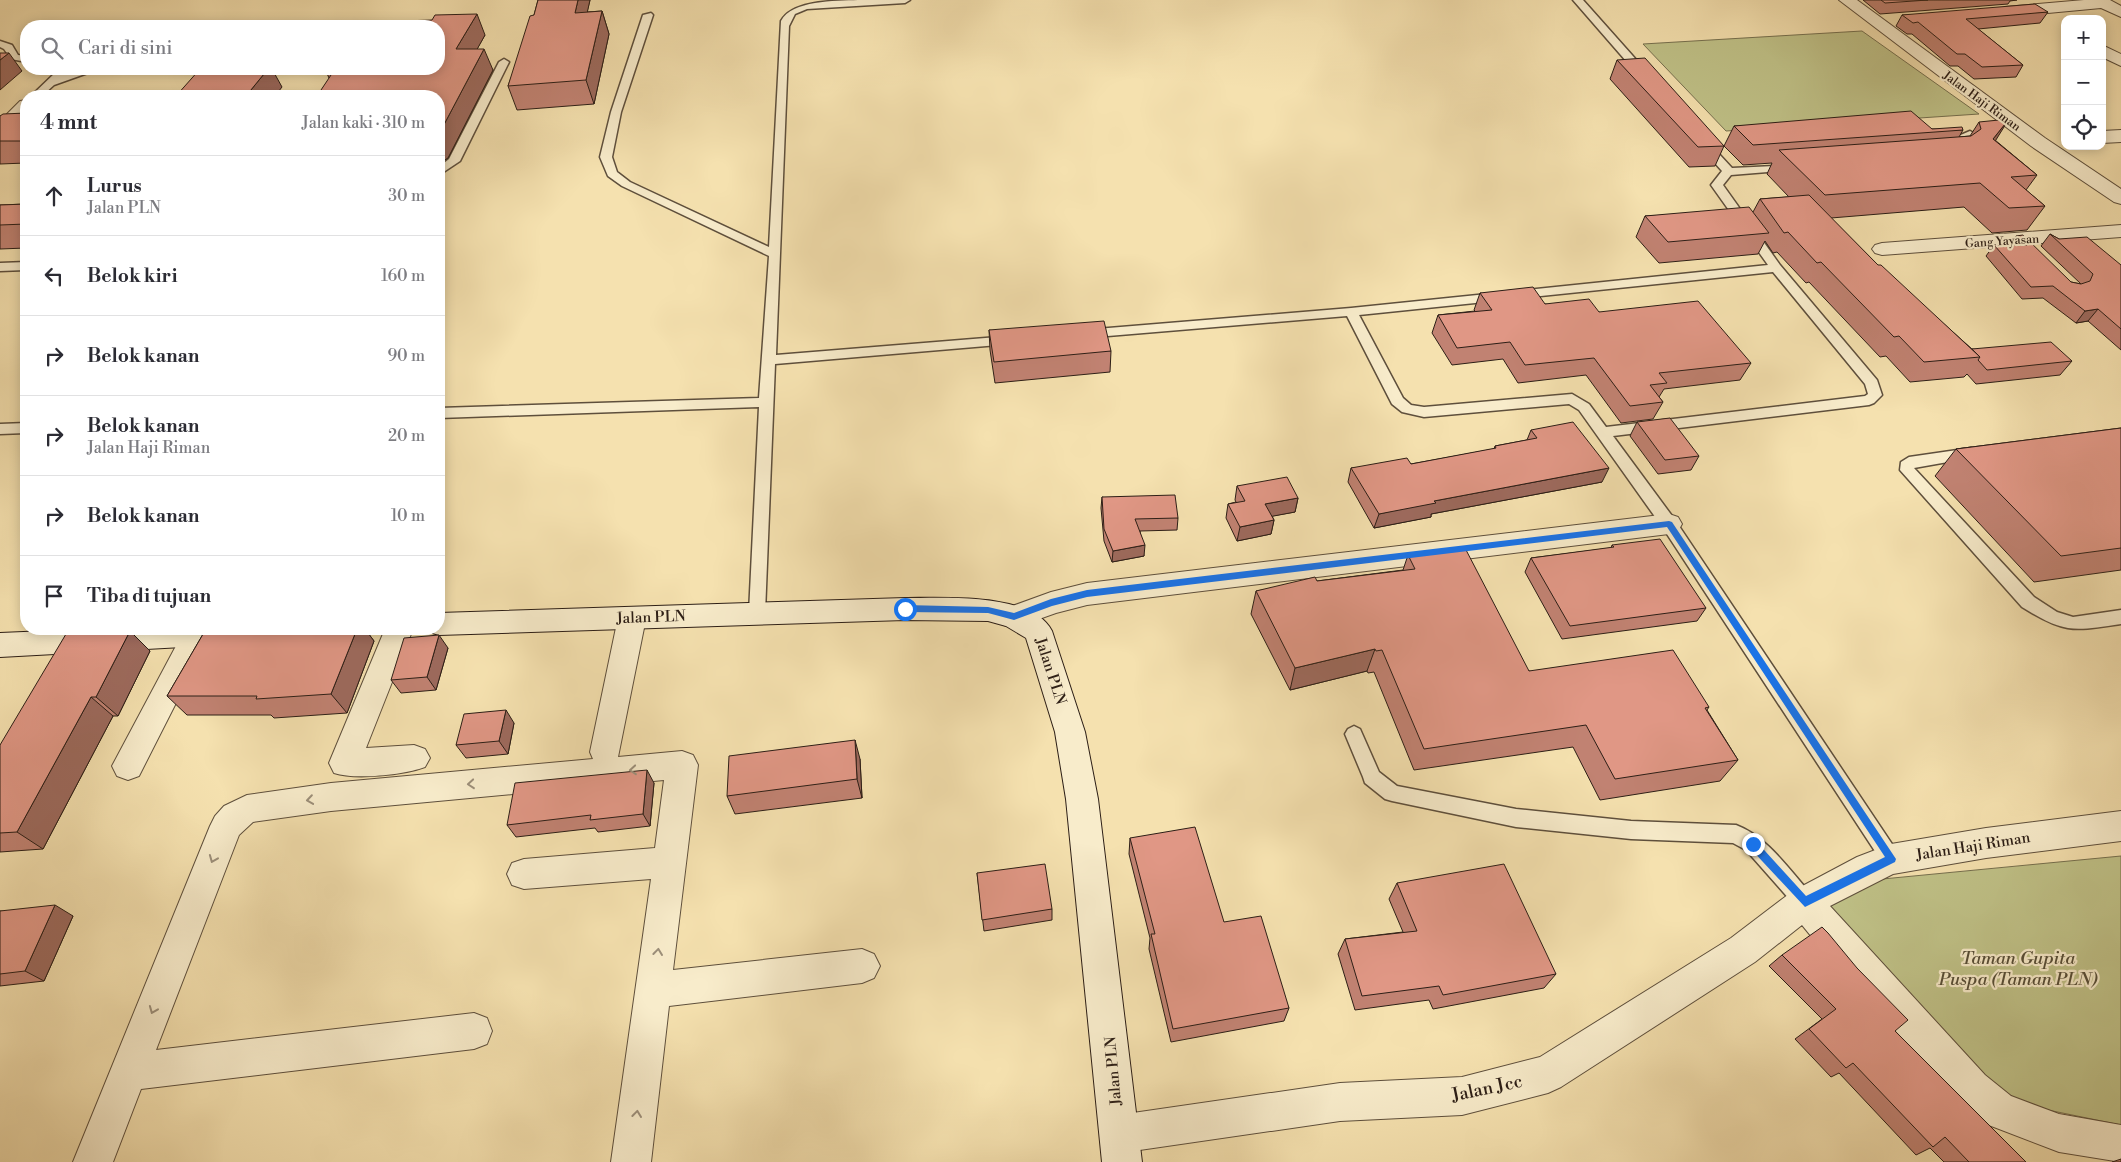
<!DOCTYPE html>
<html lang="id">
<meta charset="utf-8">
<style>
body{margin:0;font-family:"Libre Bodoni",serif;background:#f7f7f7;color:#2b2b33}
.controls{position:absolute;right:15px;top:15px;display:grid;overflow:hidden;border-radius:10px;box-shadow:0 2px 12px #0003}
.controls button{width:45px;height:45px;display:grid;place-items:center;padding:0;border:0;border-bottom:1px solid #e1e1e2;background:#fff;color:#2b2b33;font:25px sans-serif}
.stop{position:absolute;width:15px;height:15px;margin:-11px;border:4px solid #1a73e8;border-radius:50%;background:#fff}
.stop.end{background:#1a73e8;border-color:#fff;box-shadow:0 1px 5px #0008}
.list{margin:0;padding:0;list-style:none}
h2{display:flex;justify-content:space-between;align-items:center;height:65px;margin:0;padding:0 20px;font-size:21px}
h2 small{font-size:16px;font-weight:400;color:#7c7c81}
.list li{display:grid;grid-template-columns:32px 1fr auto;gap:15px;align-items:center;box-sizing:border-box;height:80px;padding:0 20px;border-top:1px solid #e1e1e2}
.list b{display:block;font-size:19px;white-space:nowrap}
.list p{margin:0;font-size:16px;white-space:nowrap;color:#7c7c81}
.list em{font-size:16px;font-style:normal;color:#7c7c81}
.icon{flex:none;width:28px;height:28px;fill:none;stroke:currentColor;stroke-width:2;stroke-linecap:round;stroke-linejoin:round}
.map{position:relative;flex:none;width:2121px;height:1162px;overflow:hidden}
.search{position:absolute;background:#fff;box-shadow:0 2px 12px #0003;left:20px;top:20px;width:425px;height:55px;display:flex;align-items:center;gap:12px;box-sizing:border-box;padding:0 18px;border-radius:20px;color:#7c7c81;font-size:19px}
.panel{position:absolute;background:#fff;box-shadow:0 2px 12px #0003;left:20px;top:90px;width:425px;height:545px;border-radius:20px}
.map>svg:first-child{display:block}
</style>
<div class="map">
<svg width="2121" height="1162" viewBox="0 0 2121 1162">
<rect width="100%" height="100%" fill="#f5e1af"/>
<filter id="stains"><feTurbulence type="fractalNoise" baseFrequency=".004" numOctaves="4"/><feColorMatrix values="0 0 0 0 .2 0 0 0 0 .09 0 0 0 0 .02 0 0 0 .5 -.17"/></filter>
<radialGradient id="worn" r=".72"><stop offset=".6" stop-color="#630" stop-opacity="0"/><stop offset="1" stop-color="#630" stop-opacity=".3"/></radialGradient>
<path fill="#c0c288" stroke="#76704f" d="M1862,31L1979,114L1726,131L1643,44Z
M2121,856V1125L1999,1100L1810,886Z"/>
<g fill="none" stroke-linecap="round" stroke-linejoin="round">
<defs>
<path id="lane" d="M858,0H910L905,3L807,9L795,14L789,26L776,355L1010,336L1017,340L1010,344L775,364L765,613L763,618L757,620L751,618L749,613L759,407L439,418V408L759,398L769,256L622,186L608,176L600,157L611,112L643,15L651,13L653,15L621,112L612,157L617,172L630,182L769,247L781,21C792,0 835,1 858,0Z
M1573,0H1583L1648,73V77H1640Z
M0,41L12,45L18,55L26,56V62L11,59L4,49L0,47Z
M504,59L509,62L460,161L439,175V167L449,159L499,62Z
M84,69H99L54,85L42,96H31L56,72H64V75Z
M1970,131L1975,134L1961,142L1963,153L1961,155H1953L1949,140Z
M1703,140L1707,141L1732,168L1795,165V169L1791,170L1731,175L1723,185L1780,265L1877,380L1882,395L1874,403L1869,405L1613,436L1675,520L1898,853L1901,859L1898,865L1891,868L1884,865L1663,528L1579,410L1569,404L1424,417L1402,412L1392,404L1347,316L1084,338L1077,334L1084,330L1351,308L1768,265L1711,185L1722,171L1697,143ZM1773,272L1865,384L1868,394L1865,396L1606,427L1589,404L1572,394L1424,407L1411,405L1403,398L1359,315Z
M26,262V270L0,271V263Z
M26,423V433L0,434V424Z
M1971,448L1978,453L1976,457L1914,468L2034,597L2057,612L2073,617L2121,610V624C2073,631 2065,634 2022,607L1900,470L1901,462L1909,457Z
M1354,726L1360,729L1379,772L1397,786L1516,809L1631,821L1736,825C1768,837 1790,871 1812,895L1815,902L1812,909L1805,911L1798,909L1746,850L1733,843L1631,839L1516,827L1392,801L1385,799L1365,783L1363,777L1345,734L1348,729Z"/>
<path id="street" d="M1839,0H1857L2045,138L2121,189V204L2114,202L2031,146Z
M2084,0H2110L2121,6V17L2101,8L2005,17L1997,12L2005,7Z
M2102,45L2121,54V66L2102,57Z
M26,100V115L7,135L0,137V121L20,101Z
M2121,130V142L2102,143V131Z
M2121,225V237L1882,255L1875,253L1872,249L1875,245L1882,243Z
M1669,514L1678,517L1682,524L1678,531L1669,534L1087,605L1056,613L1014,628L1004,625L1000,617L1004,609L1051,592L1087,583Z
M632,607L642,610L646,618L618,757L682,751L693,755L698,765L673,970L862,949L874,954L880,966L874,978L862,983L669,1006L651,1162H611L651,879L524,889L512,885L507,874L512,863L524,859L655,848L664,780L331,811L253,822L239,835L156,1050L474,1013L487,1018L492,1031L487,1044L474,1049L141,1089L113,1162H73L210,826L215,816L224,806L247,795L331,783L593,759L590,752L618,618L622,610Z
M185,629H209L211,634L139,776L128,780L117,776L112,766Z
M385,629H413L366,748L414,745L425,749L430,758L425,767C404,775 355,780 334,773L329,763Z
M2121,811V841L1986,858L1893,874L1830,906L1985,1075L2011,1096L2059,1114L2121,1125V1162L2059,1152L1986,1124L1959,1101L1824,952L1802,925L1755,962L1561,1087L1548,1093L1462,1115L1340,1121L1119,1153L1105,1148L1100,1134L1105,1120L1119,1115L1340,1083L1462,1077L1540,1057L1731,938L1793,891L1857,857L1891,844L1986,828Z"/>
<path id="secondary" d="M905,598C943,598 1032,592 1052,631L1085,732L1098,799L1142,1162H1102L1066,799L1055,732L1026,638L1006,626L988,621L905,620L439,635L429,632L427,629H439V613Z
M94,629H327L323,637L313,640L0,657V633Z"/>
</defs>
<use href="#lane" stroke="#5e4f3c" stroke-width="3"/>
<use href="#street" stroke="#5e4f3c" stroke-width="2"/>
<use href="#secondary" stroke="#2c1e16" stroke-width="2"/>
<use href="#lane" fill="#f8eccb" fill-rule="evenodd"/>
<use href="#street" fill="#f8eccb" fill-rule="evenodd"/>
<use href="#secondary" fill="#f8eccb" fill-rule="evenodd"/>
</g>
<path fill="#c18272" stroke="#2c1e16" d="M538,0H590L587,12L602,11L609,34L594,104L517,110L508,86L534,15Z
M1863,0H2017L2010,1L2008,4L1880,14Z
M2048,12L2040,23L1978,29L2023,65L2016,77L1974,79L1958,66H1950L1912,34H1907L1896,26L1902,15Z
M485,35L477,49L493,70L448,158L443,161H439V96L329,78L325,69H439Z
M1617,60L1724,146L1715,166L1689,167L1610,79Z
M26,113V163L0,164V116Z
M1979,122L1995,140L2037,175L2026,190L2045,206L2027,230L1992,233L1964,207L1831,218L1878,265L1972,349L2072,361L2060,375L1976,384L1967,374L1964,377L1910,382L1886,356L1880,357L1809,282L1806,283L1777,252L1773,253L1765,241L1758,254L1659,263L1636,237L1645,216L1753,212L1760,199L1789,197L1767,174L1772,163L1743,165L1724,146L1734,126L1932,129L1963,130L1959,137L1970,136Z
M26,204V248L0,249V205Z
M2050,234L2059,239L2121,265V350L2088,321L2076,323L2043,298L2022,299L1986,256L1994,245H2010L2016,236L2071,282L2081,284L2041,246Z
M1480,293L1545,304L1599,312L1751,363L1740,380L1664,389L1659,397L1663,402L1653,419L1621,423L1586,375L1518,383L1503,359L1452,365L1432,333L1438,315L1475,311L1474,310Z
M989,330L1111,351L1110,372L995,383L990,350Z
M1637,422L1699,456L1691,470L1658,474L1630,436Z
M2121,428V570L2034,582L1935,476L1956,449Z
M1531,430L1602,482L1431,514V517L1374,528L1348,482L1351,468L1411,464L1494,449L1495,446L1527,440Z
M1237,486L1298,498L1295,512L1272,516L1274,520L1271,534L1237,541L1226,518L1228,504L1236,502L1235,500Z
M1102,497L1178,518L1177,530L1140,531L1144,556L1112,562L1104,541L1101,508Z
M1612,545L1706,608L1697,621L1562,639L1525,572L1531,558L1611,548Z
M1408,555L1529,671L1709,707L1707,710L1738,760L1720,781L1600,800L1573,747L1414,770L1374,672L1368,673L1367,671L1290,690L1251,614L1256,591L1317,581L1403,570Z
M206,629H365L374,641L347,713L274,718L271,715H187L167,696Z
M448,648L436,690L401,693L391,680Z
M150,651L118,716H113L43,849L0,852V745Z
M514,723L508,754L466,758L456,745Z
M860,759L862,798L735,814L727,796Z
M654,783L650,826L598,832L595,828L516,837L507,825Z
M1130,838L1224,922L1289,1008L1284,1021L1171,1042L1149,949L1150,938L1129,854Z
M977,873L1052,909V920L984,931Z
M1397,883L1556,974L1544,988L1433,1009L1429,1000L1355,1010L1338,954L1345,939L1403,932L1389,899Z
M0,911L73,916L44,981L0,986Z
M1782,955L1895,1031L2026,1162H1944L1930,1148L1916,1155L1839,1073L1831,1077L1795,1039L1822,1019L1769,966Z
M2121,1159V1162H2112Z"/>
<path fill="#9d6a5d" stroke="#2c1e16" d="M578,0H590L582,36L575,13Z
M602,11L609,34L594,104L586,80Z
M477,14L485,35L465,71L456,49Z
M484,49L493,70L448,158L443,161L439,150V134Z
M9,53L22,71L0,90V60Z
M268,69H272L282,87L275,96H246Z
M2009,119L1994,143L1993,139Z
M2098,309L2088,321L2076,323L2085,311Z
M1609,468L1602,482L1431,514V517L1374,528L1379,514L1434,501Z
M1298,498L1295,512L1263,518L1265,504Z
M1274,520L1271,534L1237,541L1240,527Z
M1145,545L1144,556L1112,562L1113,551Z
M357,629H365L374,641L347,713L331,694Z
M130,631L150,651L118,716L96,697Z
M439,635L448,648L436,690L427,677Z
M1375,649L1367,671L1290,690L1295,668Z
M91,697L113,716L43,849L17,832Z
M506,710L514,723L508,754L499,741Z
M855,740L860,759L862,798L857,779Z
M647,770L654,783L650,826L643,814Z
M55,905L73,916L44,981L25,971Z"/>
<path fill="#e09785" stroke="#2c1e16" d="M538,0H578L575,13L602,11L586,80L508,86L530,16L534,15Z
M1881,0H1928L1885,3Z
M2035,4L2048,12L1966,19L2023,65L1982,67L1965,54H1957L1918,22L1913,23L1902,15Z
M477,14L456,49H484L439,134V96H317L335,69H439V26H343L345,23L432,20L435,15Z
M0,53H9L0,60Z
M1645,58L1724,146L1698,147L1617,60Z
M200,69H268L246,96H176Z
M1911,111L1932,129L1962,127L1963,130L1753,145L1734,126Z
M26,113V141H0V116L3,114Z
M2009,119L1993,139L2037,175L2011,177L2045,206L2009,208L1980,183L1825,195L1779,150L1971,136L1981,129L1979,122Z
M1809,195L1878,265H1881L1980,357L1924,362L1899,336L1894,337L1821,262L1817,263L1788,232L1784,233L1760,199Z
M26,204V224L0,225V205Z
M1749,207L1769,233L1668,242L1645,216Z
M2050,234L2059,239L2087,237L2121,265V329L2098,309L2085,311L2053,286L2031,287L1994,245H2027L2016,236L2023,235L2071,282L2081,284L2090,281L2093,274Z
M1533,287L1545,304L1589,299L1599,312L1698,301L1751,363L1659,373L1667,383L1650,385L1663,402L1630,406L1594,358L1525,365L1510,342L1457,348L1438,315L1492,310L1480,293Z
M1104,321L1111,351L994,362L989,330Z
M2051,342L2072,361L1987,370L1978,360L1980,357L1972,349Z
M1670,418L1699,456L1665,460L1637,422Z
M1573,422L1609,468L1434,501L1436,503L1379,514L1351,468L1407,458L1411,464L1496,448L1495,446L1537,438L1531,430Z
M2121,428V548L2061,556L1956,449Z
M1287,477L1298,498L1265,504L1274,520L1240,527L1228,504L1245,501L1237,486Z
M1175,495L1178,518L1135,519L1145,545L1113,551L1104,529L1102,497Z
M1660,539L1706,608L1570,626L1531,558L1614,547L1612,545Z
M1465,548L1529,671L1673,650L1709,707L1705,708L1738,760L1615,779L1586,725L1424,749L1382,650L1376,651L1375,649L1295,668L1256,591L1315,577L1317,581L1415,569L1408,555Z
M206,629H357L331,694L256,699L257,696H167Z
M130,631L96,697H91L17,832L0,833V745L66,634Z
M439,635L427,677L391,680L404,638Z
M506,710L499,741L456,745L464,714Z
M855,740L857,779L727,796L729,756Z
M647,770L643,814L590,820L591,815L507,825L515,783Z
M1195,827L1224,922L1261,916L1289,1008L1173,1029L1151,934H1155L1130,838Z
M1045,864L1052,909L982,920L977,873Z
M1504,864L1556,974L1443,995L1439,986L1362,996L1345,939L1417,931L1397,883Z
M55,905L25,971L0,974V911Z
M1822,927L1828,933L1857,968L1908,1020L1895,1031L2026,1162H1969L1945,1137L1933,1147L1853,1063L1846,1068L1809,1029L1836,1009L1782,955Z"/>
<defs><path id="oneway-chevron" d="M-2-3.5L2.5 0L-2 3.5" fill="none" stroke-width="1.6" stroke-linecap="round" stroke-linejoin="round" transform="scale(1.25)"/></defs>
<g stroke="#9c8f7a">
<use href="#oneway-chevron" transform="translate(633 770) rotate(175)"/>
<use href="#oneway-chevron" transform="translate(471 784) rotate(175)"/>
<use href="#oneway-chevron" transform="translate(310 800) rotate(172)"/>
<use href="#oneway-chevron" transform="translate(213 859) rotate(112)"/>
<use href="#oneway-chevron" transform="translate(658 952) rotate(-83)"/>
<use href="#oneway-chevron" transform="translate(153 1010) rotate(112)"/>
<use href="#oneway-chevron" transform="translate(637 1114) rotate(-83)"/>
</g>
<path fill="#1a73e8" d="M1669,521L1672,522L1896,859L1895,862L1805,907L1749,847V841H1756L1806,896L1885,857L1667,527L1087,597L1052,606L1014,620L988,613L905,612L901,609L905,605L988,607L1014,613L1051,599L1087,590Z"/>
<g text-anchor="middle" stroke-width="4.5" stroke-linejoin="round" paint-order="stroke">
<g font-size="12" fill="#2c1e16" stroke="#f8eccb">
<text transform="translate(1982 101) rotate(36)" y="4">Jalan Haji Riman</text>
<text transform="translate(2002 241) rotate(-4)" y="4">Gang Yayasan</text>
</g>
<g font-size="15" fill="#2c1e16" stroke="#f8eccb">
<text transform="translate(651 617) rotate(-2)" y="5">Jalan PLN</text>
<text transform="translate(1051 671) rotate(72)" y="5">Jalan PLN</text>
<text transform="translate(1973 846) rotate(-9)" y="5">Jalan Haji Riman</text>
<text transform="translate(1113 1071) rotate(-95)" y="5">Jalan PLN</text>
</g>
<g font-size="18" font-style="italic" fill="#584f38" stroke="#f8eccb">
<text x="2018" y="964">Taman Gupita<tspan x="2018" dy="21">Puspa (Taman PLN)</tspan></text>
</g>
<g font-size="18" fill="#2c1e16" stroke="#f8eccb">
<text transform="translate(1487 1088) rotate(-12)" y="6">Jalan Jcc</text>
</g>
</g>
<rect width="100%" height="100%" filter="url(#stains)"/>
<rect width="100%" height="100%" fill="url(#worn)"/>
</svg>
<div class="controls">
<button>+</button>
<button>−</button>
<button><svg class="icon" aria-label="locate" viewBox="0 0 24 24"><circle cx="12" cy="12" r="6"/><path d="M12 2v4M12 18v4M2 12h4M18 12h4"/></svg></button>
</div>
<div class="stop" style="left:905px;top:609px"></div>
<div class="stop end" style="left:1753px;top:844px"></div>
<div class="search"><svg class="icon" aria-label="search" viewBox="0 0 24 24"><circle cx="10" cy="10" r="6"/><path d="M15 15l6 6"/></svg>Cari di sini</div>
<section class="panel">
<h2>4 mnt<small>Jalan kaki · 310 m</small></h2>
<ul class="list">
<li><svg class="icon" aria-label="ahead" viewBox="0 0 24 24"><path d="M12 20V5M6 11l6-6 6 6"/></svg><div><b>Lurus</b><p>Jalan PLN</p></div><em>30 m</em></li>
<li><svg class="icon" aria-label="left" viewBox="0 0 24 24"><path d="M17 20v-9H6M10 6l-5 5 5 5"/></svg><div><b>Belok kiri</b></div><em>160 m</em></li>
<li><svg class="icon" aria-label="right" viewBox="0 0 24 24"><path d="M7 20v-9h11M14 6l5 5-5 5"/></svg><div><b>Belok kanan</b></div><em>90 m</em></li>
<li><svg class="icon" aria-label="right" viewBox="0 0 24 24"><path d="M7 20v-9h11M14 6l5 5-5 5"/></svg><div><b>Belok kanan</b><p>Jalan Haji Riman</p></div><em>20 m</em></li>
<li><svg class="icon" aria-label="right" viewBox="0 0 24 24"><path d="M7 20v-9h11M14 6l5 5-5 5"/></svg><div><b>Belok kanan</b></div><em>10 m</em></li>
<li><svg class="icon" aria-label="arrive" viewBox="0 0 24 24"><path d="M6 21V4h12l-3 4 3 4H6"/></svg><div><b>Tiba di tujuan</b></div></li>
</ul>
</section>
</div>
